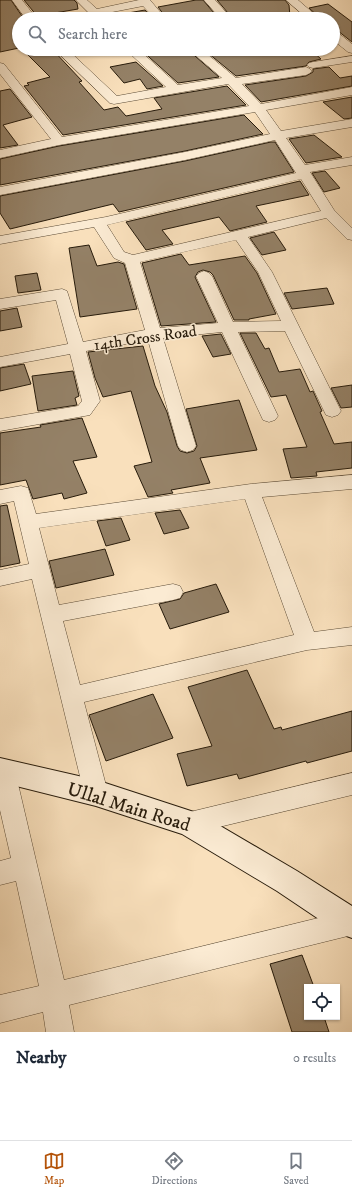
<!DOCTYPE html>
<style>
body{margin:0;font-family:"IM FELL DW Pica",serif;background:#f2f2f3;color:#1f2937}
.controls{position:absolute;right:12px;bottom:12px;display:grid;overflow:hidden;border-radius:0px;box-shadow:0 1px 3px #0004}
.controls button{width:36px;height:36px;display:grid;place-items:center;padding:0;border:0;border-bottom:1px solid #e0e1e3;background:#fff;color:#1f2937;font:20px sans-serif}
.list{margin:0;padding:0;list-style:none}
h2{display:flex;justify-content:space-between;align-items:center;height:52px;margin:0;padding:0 16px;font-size:17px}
h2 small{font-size:13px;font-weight:400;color:#747a83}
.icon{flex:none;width:22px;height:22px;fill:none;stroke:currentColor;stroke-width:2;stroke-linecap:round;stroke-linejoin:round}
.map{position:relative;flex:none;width:352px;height:1032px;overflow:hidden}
.search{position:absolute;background:#fff;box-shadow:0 1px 3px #0004;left:12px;right:12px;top:12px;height:44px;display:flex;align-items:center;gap:10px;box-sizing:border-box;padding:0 14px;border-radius:22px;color:#747a83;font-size:15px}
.sheet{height:108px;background:#fff}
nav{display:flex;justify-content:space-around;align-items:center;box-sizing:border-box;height:56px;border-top:1px solid #e0e1e3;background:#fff;font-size:11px;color:#747a83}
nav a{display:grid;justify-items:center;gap:2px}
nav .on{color:#b45309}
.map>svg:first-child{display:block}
</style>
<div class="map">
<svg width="352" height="1032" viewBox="0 0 352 1032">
<rect width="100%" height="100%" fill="#f9e0bc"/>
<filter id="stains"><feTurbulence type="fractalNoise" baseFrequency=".005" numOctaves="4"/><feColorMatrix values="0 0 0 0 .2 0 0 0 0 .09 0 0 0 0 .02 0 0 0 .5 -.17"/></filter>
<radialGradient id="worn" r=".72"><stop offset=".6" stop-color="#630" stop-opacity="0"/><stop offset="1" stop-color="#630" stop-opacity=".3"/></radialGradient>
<path fill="#948167" stroke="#271b0b" d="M0,0H11L24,19H19V48L0,52Z
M24,0H74L77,3L78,9L37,16Z
M196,0H203L219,19H167L158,7Z
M217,0H285L289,5L290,17L279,19H233Z
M328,4L352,22V42L338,31L333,29V19H321L309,8Z
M145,10L153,19H134L128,13Z
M22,49H52L82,81L79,82L104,110L118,107L126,116L162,109L154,98L227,86L246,105L63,135L24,86L29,85L27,83L50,77Z
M140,49H187L219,77L178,83Z
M203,49H280V55L311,50L321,59L309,62L306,66L236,76Z
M136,62L163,86L147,89L140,79L124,83L110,67Z
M329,67L340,78L352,76V86L261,102L245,85L306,76L313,72V69Z
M10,89L32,117L3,125L18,145L0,148V91Z
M352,97V118L344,119L323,102Z
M244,115L263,134L185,151L0,185V159L59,146Z
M314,135L342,157L306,163L289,139Z
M271,142H275L294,172L119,212L113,204L10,229L0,213V196L185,161Z
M325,171L340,188L324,192L312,173Z
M300,181L309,195L256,206L267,222L230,231L219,217L162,230L173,244L146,250L126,222Z
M274,232L286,250L262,255L250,238Z
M89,245L97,266L118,262L124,264L137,309L80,317L69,248Z
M181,254L189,265L245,256L257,273L276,314L249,319V320H234L213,275L210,272L203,270L198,272L195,277L216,322L161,326L142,263Z
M37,273L41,290L18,293L15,276Z
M327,288L334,304L292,309L284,293Z
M17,308L22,327L0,331V311Z
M240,333H256L265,349L269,348L279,372L300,369L310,392L313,391L322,411L320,412L334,444L352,442V468L316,472L317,476L291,478L283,449L307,447L286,395L271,397Z
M221,334L231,354L213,357L202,336Z
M143,346L155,386L167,412L177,446L180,451L187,453L194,451L197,446L186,409L239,400L257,450L200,458L210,483L171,490L173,493L148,497L134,466L152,462L131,391L103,397L95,378L88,352Z
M24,364L31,384L0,391V368Z
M73,371L79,396L75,398L77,405L38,411L32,376Z
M352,385V407L341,408L331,388Z
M82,418L97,457L73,461L87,493L64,499L62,493L33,499L26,480L0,485V433L41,427L40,425Z
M7,505L20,563L0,567V506Z
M180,510L189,528L164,534L155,513Z
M121,518L130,540L106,546L97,521Z
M105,549L114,575L56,588L49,561Z
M216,584L229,612L170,629L159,604L180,599L184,593Z
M247,670L274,729L281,727L282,730L352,711V751L307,763L306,761L239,779L237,774L187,786L177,754L212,746L188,687Z
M153,694L173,738L106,761L89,715Z
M302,955L314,987H307V1017H324L329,1032H292L270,964Z"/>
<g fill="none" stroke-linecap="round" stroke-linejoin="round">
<defs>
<path id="street" d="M12,0H22L37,19H26Z
M76,0H87L97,9L139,0H150L166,19H155L143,6L102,14L106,19H95Z
M204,0H215L232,19H221Z
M286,0H298L320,19H308Z
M333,31L337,32L352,44V53L348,52L333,40Z
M54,49H67L117,96L166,87L125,49H138L178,85L222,78L188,49H201L236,78L306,67L310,69L312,71L310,73L306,75L242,84L261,104L352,87V95L266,110L281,131L352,119V127L286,138L305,165L352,157V165L310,172L334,210L352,228V240L347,239L326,218L248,237L272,272L341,411L338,415L332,417L326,415L285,331L238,332L278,416L275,420L269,422L263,420L222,332L163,338L196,446L193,450L187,452L181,450L178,446L148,340L86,351L100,401L90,415L0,431V419L78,406L82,401L70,354L0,367V357L68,344L56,300L0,309V299L62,289L67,291L83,342L145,330L125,263L114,258L94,227L0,244V236L106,217L296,173L275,140L185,160L0,195V187L185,152L270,134L255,112L59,145L0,158V150L51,139L0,74V63L4,64L62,137L249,106L228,84L114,104L110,103ZM301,179L321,211L133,255L124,252L107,225ZM236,240L258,272L281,321L233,322L212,276L209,273L204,271L199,273L196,276L218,323L160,328L140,262Z
M352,56V62L313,68L309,67L307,65L309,63L313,62Z
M352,475V489L262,497L314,632L352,627V645L307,650L84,702L108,793L104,801L96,804L88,801L84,793L32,579L0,586V570L29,564L14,501L0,504V490L21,486L28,488L36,514L251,484ZM245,499L294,635L80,685L63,621L173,600L180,598L183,592L180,586L173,584L59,605L39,528Z
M3,760L11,764L15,771L64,980L351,910L352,935L69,1005L74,1032H46L43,1012L0,1023V995L39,986L16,881L0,885V861L11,858L0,810V762Z
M352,773V795L190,834L181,831L178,823L181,815L190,812Z"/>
<path id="secondary" d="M0,758L96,780L200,814L297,871L352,906V938L341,934L277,891L182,834L96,806L0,782Z"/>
</defs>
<use href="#street" stroke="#5c4c37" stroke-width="1"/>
<use href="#secondary" stroke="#271b0b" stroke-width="2"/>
<use href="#street" fill="#fbebd3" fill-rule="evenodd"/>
<use href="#secondary" fill="#fbebd3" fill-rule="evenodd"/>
</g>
<g text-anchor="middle" stroke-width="3" stroke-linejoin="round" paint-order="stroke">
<g font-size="16" fill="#271b0b" stroke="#fbebd3">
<text transform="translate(145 337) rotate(-8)" y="6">14th Cross Road</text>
</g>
<g font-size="19" fill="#271b0b" stroke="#fbebd3">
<text transform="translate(129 806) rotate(17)" y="7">Ullal Main Road</text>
</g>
</g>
<rect width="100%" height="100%" filter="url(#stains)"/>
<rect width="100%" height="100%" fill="url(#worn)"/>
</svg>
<div class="controls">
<button><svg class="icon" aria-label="locate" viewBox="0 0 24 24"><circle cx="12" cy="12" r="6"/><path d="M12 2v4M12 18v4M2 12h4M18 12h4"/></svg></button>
</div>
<div class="search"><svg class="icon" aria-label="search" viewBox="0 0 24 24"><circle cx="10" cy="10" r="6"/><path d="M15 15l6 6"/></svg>Search here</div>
</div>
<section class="sheet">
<h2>Nearby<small>0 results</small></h2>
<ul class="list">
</ul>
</section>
<nav>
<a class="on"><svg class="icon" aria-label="map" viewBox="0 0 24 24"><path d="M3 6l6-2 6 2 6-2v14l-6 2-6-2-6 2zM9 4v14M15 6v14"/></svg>Map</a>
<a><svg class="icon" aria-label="directions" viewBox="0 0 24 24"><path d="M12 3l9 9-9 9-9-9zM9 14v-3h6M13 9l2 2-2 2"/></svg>Directions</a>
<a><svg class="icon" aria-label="saved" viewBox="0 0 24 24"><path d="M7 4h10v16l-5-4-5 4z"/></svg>Saved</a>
</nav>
